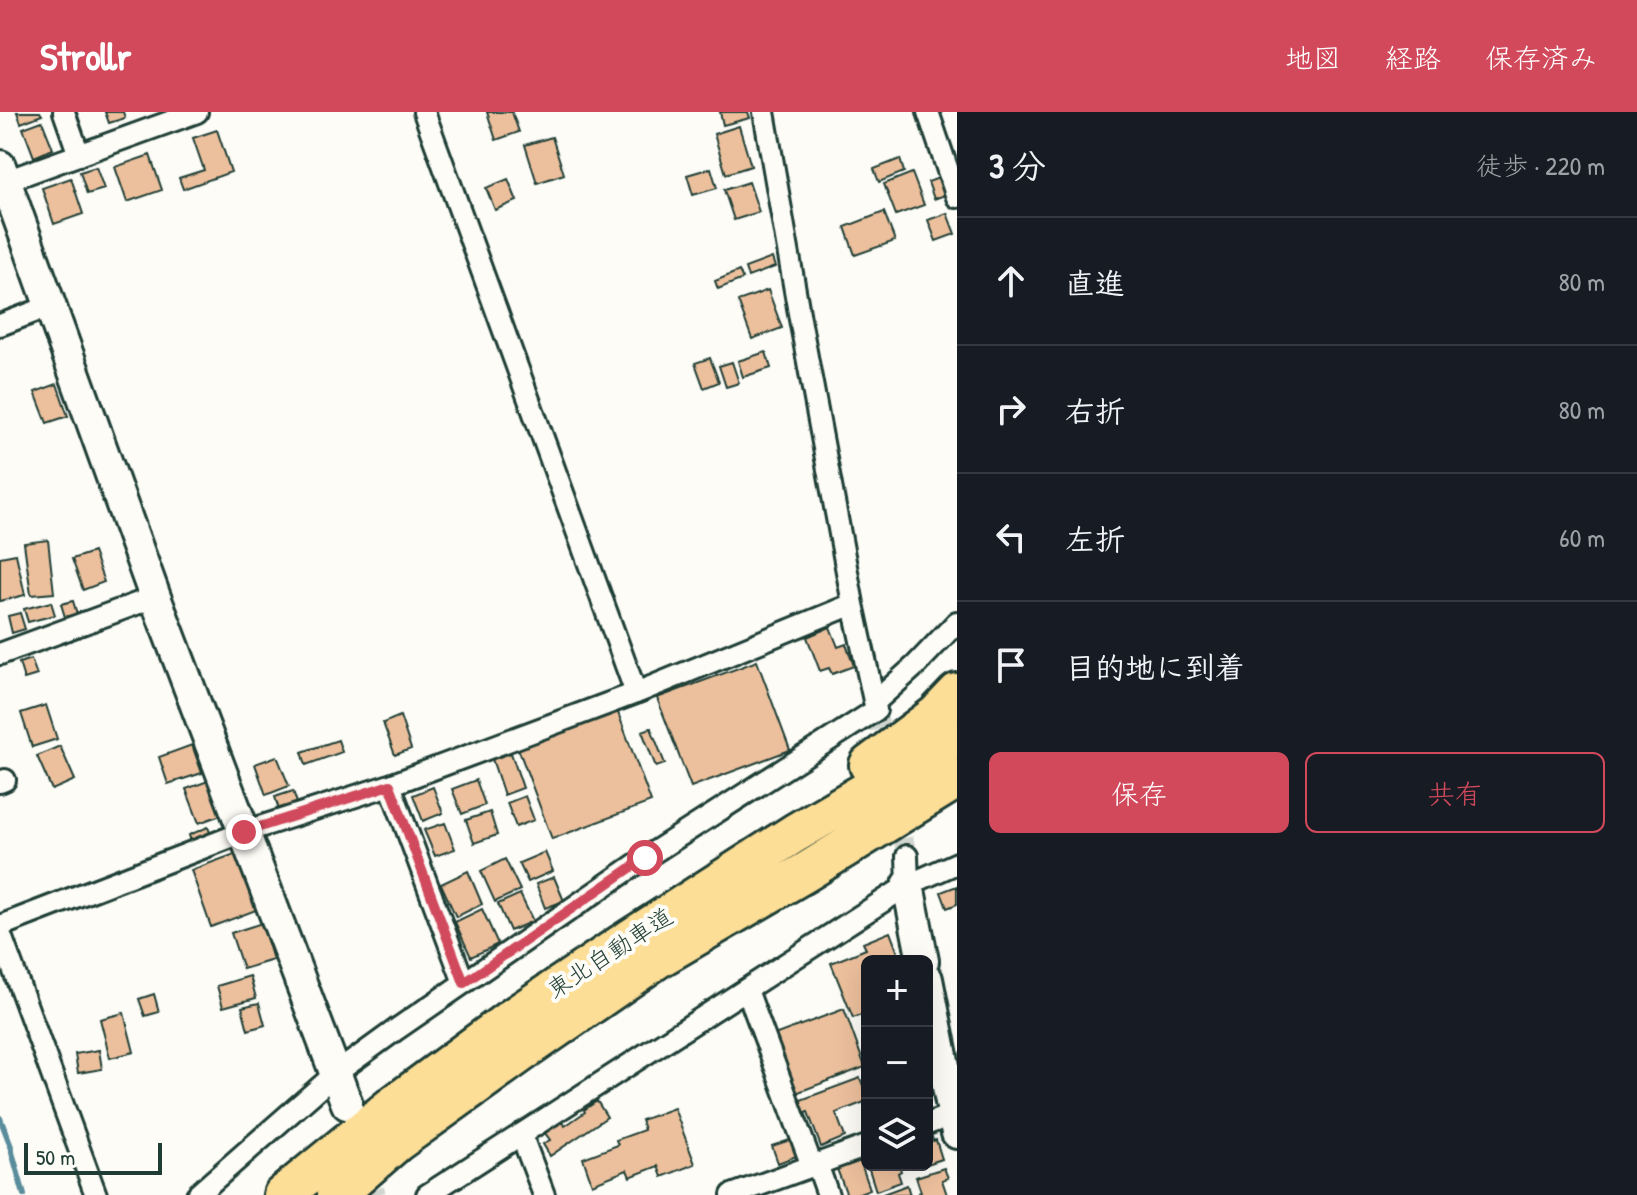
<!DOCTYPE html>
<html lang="ja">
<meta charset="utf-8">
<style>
body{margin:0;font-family:"Patrick Hand","Klee One",sans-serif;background:#20242c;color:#f1f3f6}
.controls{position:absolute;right:24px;bottom:24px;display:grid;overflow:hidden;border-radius:12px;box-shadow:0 8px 32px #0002}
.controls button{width:72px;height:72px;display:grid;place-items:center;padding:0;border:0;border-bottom:2px solid #363941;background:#171b24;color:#f1f3f6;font:40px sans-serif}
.scale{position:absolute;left:24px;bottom:20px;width:138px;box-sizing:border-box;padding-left:8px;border:4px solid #1f3d34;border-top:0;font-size:22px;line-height:28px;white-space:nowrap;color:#1f3d34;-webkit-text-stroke:6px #fdfcf7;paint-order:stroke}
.stop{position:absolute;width:24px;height:24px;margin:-18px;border:6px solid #d1495b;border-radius:50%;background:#fff}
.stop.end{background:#d1495b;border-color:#fff;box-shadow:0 2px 8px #0008}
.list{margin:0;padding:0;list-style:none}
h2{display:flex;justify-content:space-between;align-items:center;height:104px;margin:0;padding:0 32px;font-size:34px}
h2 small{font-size:26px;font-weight:400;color:#9ea1a6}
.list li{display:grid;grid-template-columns:52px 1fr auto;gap:24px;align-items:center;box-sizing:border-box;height:128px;padding:0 32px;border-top:2px solid #363941}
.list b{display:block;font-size:30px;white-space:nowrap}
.list em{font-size:26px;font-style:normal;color:#9ea1a6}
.actions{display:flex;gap:16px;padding:24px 32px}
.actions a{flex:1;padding:18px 0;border:2px solid #d1495b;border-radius:12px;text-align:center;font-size:28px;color:#d1495b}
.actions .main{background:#d1495b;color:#fff}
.icon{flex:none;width:44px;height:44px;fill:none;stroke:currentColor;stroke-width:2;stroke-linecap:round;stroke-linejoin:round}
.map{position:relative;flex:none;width:957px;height:1083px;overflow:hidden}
header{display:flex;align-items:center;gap:48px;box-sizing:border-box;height:112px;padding:0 40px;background:#d1495b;color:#fff}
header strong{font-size:38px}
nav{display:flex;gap:44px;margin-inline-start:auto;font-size:28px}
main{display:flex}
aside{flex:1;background:#171b24}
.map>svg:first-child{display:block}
</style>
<header>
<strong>Strollr</strong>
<nav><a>地図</a><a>経路</a><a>保存済み</a></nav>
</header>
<main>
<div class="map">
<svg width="957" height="1083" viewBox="0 0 957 1083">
<rect width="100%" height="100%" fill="#fdfcf7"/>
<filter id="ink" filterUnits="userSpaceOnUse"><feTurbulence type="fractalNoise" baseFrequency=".0125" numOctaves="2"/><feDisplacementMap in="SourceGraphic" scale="16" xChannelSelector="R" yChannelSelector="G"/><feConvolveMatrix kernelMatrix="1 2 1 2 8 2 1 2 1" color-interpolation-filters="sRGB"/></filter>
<g filter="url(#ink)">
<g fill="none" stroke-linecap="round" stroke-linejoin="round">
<path stroke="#5a8d9c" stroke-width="6" d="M0,1006L12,1037V1040L24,1083"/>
</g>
<path fill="#edc09d" stroke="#1f3d34" stroke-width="2" d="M17,0H40L42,3L21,11Z
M105,0H123L125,6L109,11Z
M487,0H512L519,20L496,28Z
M720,0H748L750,6L723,13Z
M42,9L53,37L34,45L23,16Z
M739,14L751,54L726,62L714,22Z
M217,18L231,60L183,77L179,66L204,58L193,26Z
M552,25L564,62L537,71L525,33Z
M150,43L162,78L127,90L115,55Z
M900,47L904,60L879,70L874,57Z
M96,55L104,77L87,82L80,60Z
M711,56L717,76L693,83L687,63Z
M912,61L924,93L896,103L884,72Z
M941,65L948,82L934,87L928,70Z
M71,66L83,102L54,112L42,76Z
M508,67L517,89L495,98L486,76Z
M749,70L759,100L734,108L724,78Z
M884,100L895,129L855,143L845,115Z
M947,101L955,122L936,129L928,108Z
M772,146L775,155L748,165L745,156Z
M739,159L743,167L718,177L715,169Z
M768,178L782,216L752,227L738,189Z
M766,240L771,256L743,265L738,249Z
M710,246L719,270L704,276L695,251Z
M732,250L739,271L726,275L719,254Z
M57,272L68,304L47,311L35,280Z
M48,428L54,481L31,483L24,431Z
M93,440L104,470L83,478L72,447Z
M16,442L25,483L0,489V445Z
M73,489L77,502L65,505L61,492Z
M51,490L55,503L28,510L24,497Z
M20,501L25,517L12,521L8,504Z
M830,515L838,535L846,532L854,554L832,562L829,556L820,559L807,525Z
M31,547L37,563L24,567L19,551Z
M757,549L790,638L691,675L657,586Z
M46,593L57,627L32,635L21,601Z
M617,598L651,690L552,727L518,636Z
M400,604L411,637L395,643L383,611Z
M651,616L665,652L656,655L642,619Z
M338,628L342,640L306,653L302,640Z
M192,633L202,661L168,672L159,645Z
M60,634L75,668L52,678L37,644Z
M511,641L523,676L504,683L492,647Z
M277,644L289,674L266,683L255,652Z
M476,668L485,693L462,702L452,677Z
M208,669L221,703L199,711L186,677Z
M433,675L443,701L423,709L413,683Z
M293,679L297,691L279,698L275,685Z
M525,684L534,708L516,715L507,691Z
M490,700L497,723L474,731L466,708Z
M445,711L455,737L435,744L424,718Z
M208,715L212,726L192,733L189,723Z
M545,740L553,759L528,770L519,751Z
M235,742L256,798L211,815L191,758Z
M505,747L520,778L495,790L481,759Z
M468,759L482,792L456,805L441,772Z
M554,765L564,789L545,796L536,772Z
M957,774V792L947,796L941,780Z
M520,782L533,809L510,819L498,792Z
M482,797L498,832L471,845L455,810Z
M262,811L273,848L243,857L231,821Z
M890,820L901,849H867V901L853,906L831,851L866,837L863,831Z
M250,864L256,886L223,895L217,874Z
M154,882L159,900L145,904L139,887Z
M259,891L265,913L248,918L242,895Z
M844,897L865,955L796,981L774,923Z
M124,901L134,940L110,946L100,907Z
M99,938L102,957L78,961L75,942Z
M860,966L867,984V989L836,1001L845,1025L821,1035L808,1000L803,1001L798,989Z
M597,989L607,1005L550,1044L543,1032L550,1028L545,1021L562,1010L565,1014L585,1000L584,998Z
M674,996L695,1052L662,1065L658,1054L630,1065L627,1058L592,1072L583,1046L618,1033L616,1028L644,1018L641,1008Z
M932,1025L933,1029L936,1028L942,1047L927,1052V1027Z
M793,1027L799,1043L778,1051L772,1034Z
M860,1049L870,1077L854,1083H847L837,1057Z
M870,1053H899L901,1059L898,1061L901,1070L876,1079L868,1054Z
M944,1056L948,1066L942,1068L947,1083H919L918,1081L921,1080L916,1065Z
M907,1073L910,1083H883V1082Z"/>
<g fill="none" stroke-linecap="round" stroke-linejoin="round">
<path stroke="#d1d6d0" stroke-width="20" stroke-dasharray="20 10" stroke-linecap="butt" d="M876,598L886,646
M897,697L907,744
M365,1049L376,1083"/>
<defs>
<path id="street" d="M64,0L79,43
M424,0L636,581
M928,0L957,85
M6,69L197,0
M0,213L50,194
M0,542L155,485
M875,590L915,554L957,510
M0,670L5,668
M390,673L464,871
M907,744L908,773
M0,814L244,720L390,673L636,581L853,492
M0,821L96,1083
M747,878L812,1054
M927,1012L957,1001
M521,1022L544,1083
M817,1052L828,1083
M197,1083L335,962L397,917L645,746L876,598L853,492L800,207L764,0
M427,1083L908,773L957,751
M732,1083L867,1034"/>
<path id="secondary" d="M0,54L155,485L347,992
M908,773L923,849
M927,867L957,1021"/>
<path id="highway" d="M869,653L936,603L957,581
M283,1083L391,995L509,908L622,832L795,721L957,626
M336,1083L397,1030L521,941L657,847L806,760L957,667"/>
</defs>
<use href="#street" stroke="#1f3d34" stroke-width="26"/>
<use href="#secondary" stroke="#1f3d34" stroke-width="36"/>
<use href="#highway" stroke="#1f3d34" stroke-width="44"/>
<use href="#street" stroke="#fdfcf7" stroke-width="20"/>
<use href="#secondary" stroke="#fdfcf7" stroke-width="30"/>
<use href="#highway" stroke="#fdde96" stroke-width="38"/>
</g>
</g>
<g fill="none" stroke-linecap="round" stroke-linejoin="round" filter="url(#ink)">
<path stroke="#d1495b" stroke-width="10" d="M244,720L390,673L464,871L645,746"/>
</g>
<g text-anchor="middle" stroke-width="8" stroke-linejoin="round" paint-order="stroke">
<g font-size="24" fill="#1f3d34" stroke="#fdfcf7">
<text transform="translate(610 841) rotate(-33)" y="8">東北自動車道</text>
</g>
</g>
</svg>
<div class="controls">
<button>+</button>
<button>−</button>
<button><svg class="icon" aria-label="layers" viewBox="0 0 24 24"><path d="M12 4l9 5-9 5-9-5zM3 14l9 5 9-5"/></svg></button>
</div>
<div class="scale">50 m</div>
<div class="stop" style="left:645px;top:746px"></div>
<div class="stop end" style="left:244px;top:720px"></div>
</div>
<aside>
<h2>3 分<small>徒歩 · 220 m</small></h2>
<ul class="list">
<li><svg class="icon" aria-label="ahead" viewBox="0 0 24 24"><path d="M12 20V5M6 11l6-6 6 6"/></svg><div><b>直進</b></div><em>80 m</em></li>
<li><svg class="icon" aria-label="right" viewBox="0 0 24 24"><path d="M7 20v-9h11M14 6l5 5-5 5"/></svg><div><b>右折</b></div><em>80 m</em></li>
<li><svg class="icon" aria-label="left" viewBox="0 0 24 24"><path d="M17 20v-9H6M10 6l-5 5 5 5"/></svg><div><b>左折</b></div><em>60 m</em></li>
<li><svg class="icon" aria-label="arrive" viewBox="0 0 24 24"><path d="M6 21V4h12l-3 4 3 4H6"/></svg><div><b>目的地に到着</b></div></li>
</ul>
<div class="actions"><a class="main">保存</a><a>共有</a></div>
</aside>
</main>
